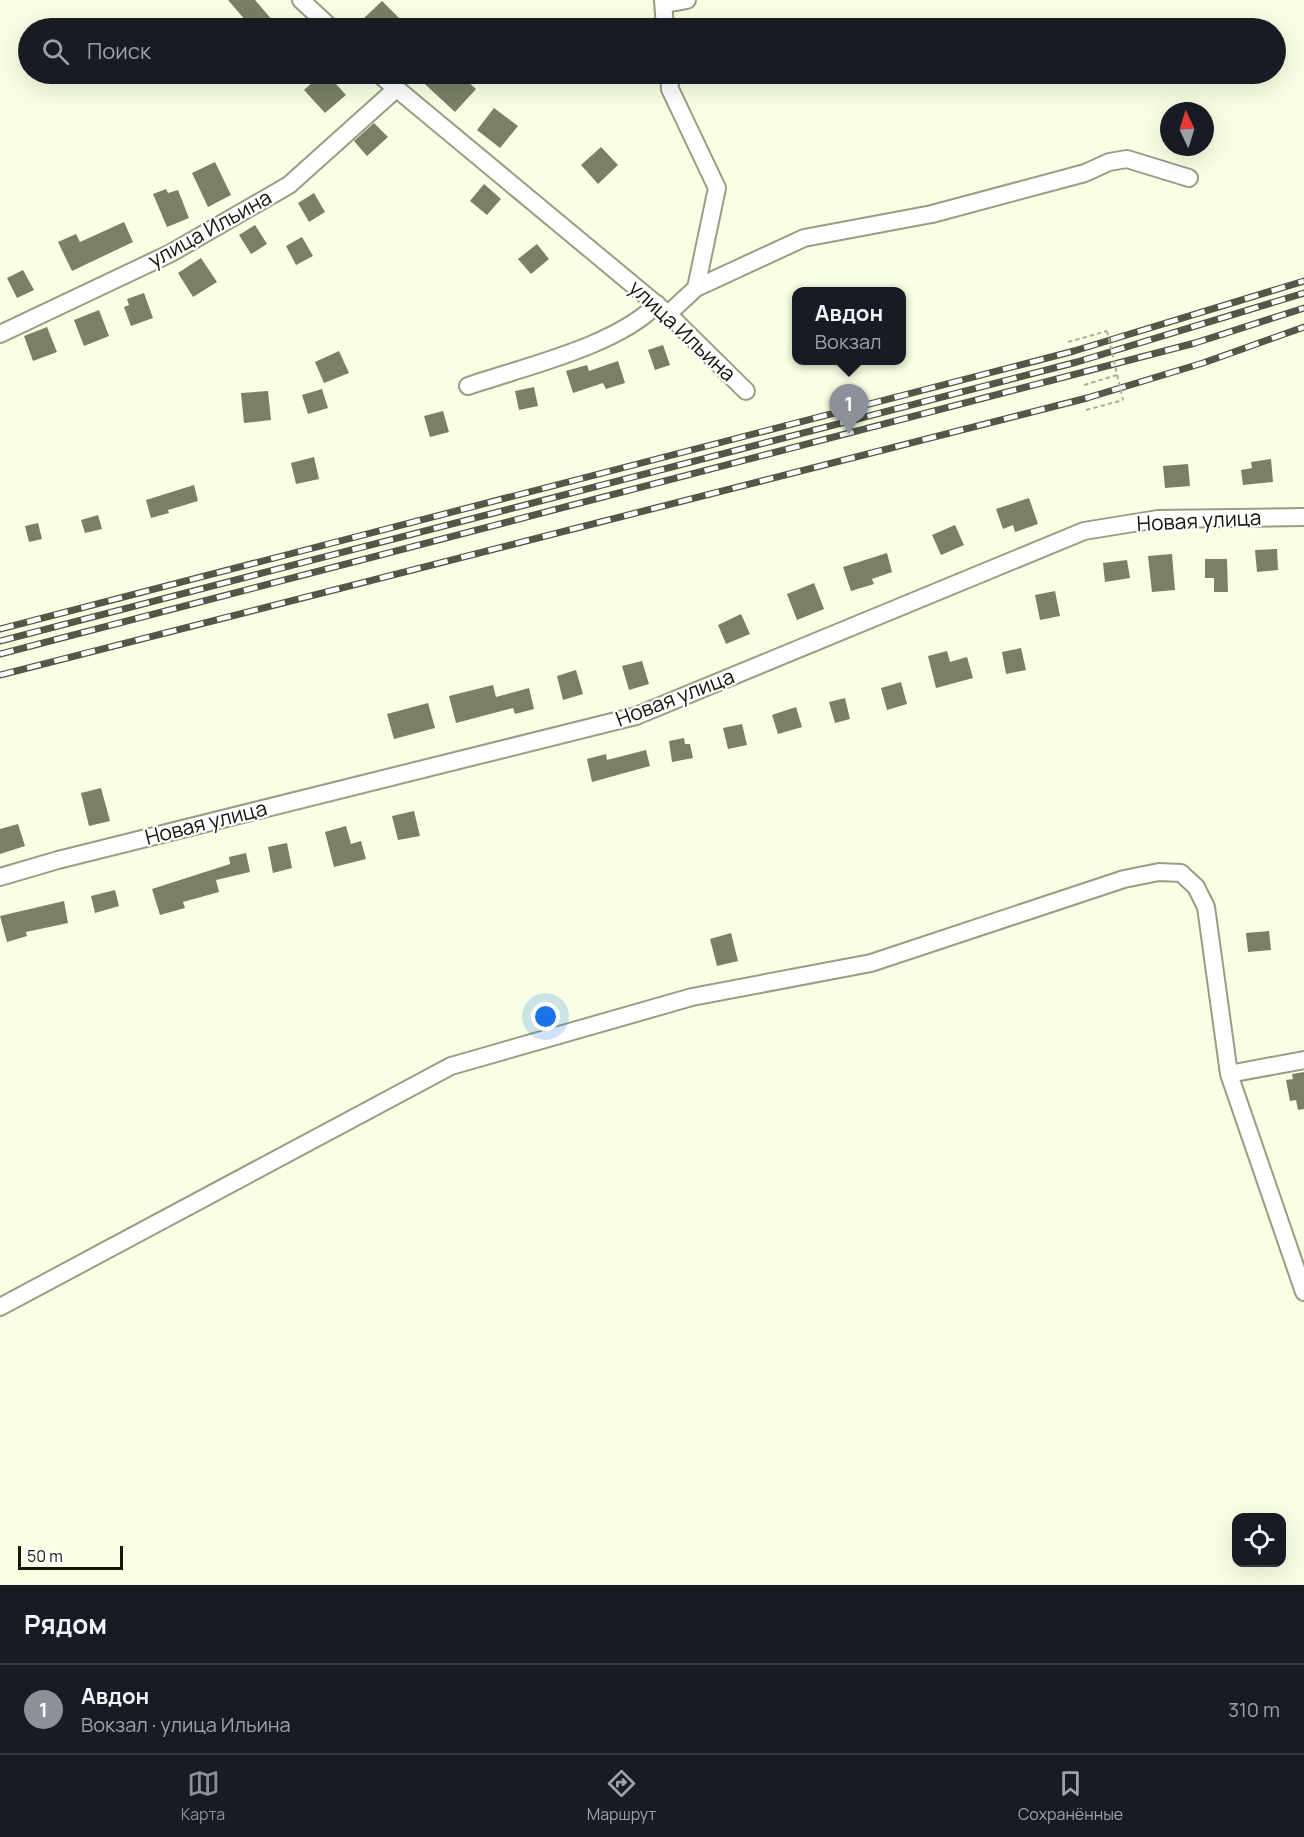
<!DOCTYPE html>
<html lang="ru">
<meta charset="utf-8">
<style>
body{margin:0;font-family:Manrope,sans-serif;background:#20242c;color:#f1f3f6}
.controls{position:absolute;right:18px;bottom:18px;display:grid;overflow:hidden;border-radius:12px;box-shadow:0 6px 24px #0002}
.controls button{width:54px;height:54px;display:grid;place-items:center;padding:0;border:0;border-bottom:2px solid #363941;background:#171b24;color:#f1f3f6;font:30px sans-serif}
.compass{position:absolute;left:1160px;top:102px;width:54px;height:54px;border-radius:50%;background:#171b24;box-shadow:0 6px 24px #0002;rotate:356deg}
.scale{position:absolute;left:18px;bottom:15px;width:105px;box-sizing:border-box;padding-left:6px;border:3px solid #14160c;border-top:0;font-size:16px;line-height:21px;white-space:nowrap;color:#14160c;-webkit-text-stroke:4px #fff;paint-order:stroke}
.you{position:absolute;left:546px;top:1017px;width:21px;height:21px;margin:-15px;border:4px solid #fff;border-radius:50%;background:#1a73e8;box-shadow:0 0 0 9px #1a73e833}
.badge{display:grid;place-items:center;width:39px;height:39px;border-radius:50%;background:#8c9099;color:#fff;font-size:20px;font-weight:700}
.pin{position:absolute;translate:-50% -50px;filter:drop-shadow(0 2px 3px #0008)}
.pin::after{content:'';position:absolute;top:32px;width:21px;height:18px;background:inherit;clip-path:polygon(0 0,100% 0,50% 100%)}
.popup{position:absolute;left:792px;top:287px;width:114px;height:78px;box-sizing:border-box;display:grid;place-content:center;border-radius:12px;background:#171b24;filter:drop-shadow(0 2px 4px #0005);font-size:20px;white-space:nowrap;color:#9ea1a6}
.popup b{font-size:22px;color:#f1f3f6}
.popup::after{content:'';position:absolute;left:50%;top:100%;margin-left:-12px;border:12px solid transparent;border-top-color:#171b24}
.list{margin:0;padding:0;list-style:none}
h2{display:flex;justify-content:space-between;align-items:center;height:78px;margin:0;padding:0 24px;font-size:26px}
h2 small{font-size:20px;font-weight:400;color:#9ea1a6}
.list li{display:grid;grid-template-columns:39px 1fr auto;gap:18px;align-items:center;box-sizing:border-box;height:90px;padding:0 24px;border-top:2px solid #363941}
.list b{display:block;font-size:22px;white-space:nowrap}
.list p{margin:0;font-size:20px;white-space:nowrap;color:#9ea1a6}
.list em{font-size:20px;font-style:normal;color:#9ea1a6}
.icon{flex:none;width:33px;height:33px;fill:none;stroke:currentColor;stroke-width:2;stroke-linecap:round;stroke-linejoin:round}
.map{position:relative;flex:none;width:1304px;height:1585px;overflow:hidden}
.search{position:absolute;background:#171b24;box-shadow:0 6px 24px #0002;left:18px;right:18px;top:18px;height:66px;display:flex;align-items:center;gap:15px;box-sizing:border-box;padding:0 21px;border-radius:33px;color:#9ea1a6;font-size:22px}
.sheet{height:168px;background:#171b24}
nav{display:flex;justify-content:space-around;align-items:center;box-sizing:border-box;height:84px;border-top:2px solid #363941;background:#171b24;font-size:16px;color:#9ea1a6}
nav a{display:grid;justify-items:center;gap:3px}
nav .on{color:#8c9099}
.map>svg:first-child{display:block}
</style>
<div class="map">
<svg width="1304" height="1585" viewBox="0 0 1304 1585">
<rect width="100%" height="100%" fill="#f9ffe3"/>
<path fill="#7a7f66" d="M228,0H255L279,28H252Z
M382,1L409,28H368L361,21Z
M322,74H327L346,95L325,113L304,90Z
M414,74H459L476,89L455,112Z
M494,108L518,126L500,148L477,130Z
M374,123L388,137L367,156L354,141Z
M601,147L618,165L598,184L581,165Z
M215,162L231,195L208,207L192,173Z
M484,184L501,199L487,215L470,201Z
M166,189L168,193L178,190L189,218L167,227L153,194Z
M314,193L325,212L309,222L298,203Z
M124,222L133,242L72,271L58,242L76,234L80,242Z
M255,225L267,244L251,254L239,235Z
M302,237L313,256L296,265L286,246Z
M537,244L549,259L531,274L518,259Z
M201,258L217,282L193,297L178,273Z
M23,270L34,290L17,298L7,278Z
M144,293L153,318L131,326L124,307L129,305L127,299Z
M99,310L109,336L84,346L74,320Z
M47,327L57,352L33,361L24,336Z
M663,345L670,365L655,370L648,350Z
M339,351L349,373L324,383L315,362Z
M618,361L625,383L606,389L603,383L573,393L566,371L587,365L589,371Z
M534,387L538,406L519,410L515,391Z
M322,389L328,408L308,414L302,395Z
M268,391L271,420L244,423L241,393Z
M443,411L449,432L430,437L424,416Z
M314,457L319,479L296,484L291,463Z
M1271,459L1273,482L1243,485L1241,470L1252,468L1251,462Z
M1188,464L1190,486L1165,488L1163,466Z
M194,485L198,501L168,510L169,513L151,518L146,500Z
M1029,498L1038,524L1015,532L1013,525L1003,529L996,509Z
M98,515L102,529L85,533L81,520Z
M38,523L42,539L29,542L25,526Z
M955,525L964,545L941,555L932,535Z
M1277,549L1278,570L1257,572L1255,550Z
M887,553L892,572L872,579L874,584L851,591L843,567Z
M1172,554L1175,590L1152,592L1148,556Z
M1205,559H1227L1228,592H1214V578H1205Z
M1127,560L1130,578L1105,582L1103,563Z
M814,583L824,609L797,620L787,594Z
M1055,591L1060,616L1040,620L1035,595Z
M741,614L750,634L726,644L718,625Z
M1021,648L1026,670L1006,674L1002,652Z
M947,651L950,662L967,657L973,678L936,688L928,656Z
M642,661L649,684L629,690L622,666Z
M576,670L583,694L563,700L557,676Z
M901,682L907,704L887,710L881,688Z
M493,685L496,697L529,688L534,709L515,714L513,708L456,723L449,696Z
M845,698L850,719L835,723L829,702Z
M428,703L435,728L394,739L387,714Z
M796,707L802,727L778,734L772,715Z
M742,724L747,745L728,749L723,728Z
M684,738L685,744H690L693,758L672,762L669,741Z
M646,750L650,766L592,782L587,759L606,754L607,760Z
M101,788L110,821L89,826L81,793Z
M414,811L420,836L398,840L392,816Z
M18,824L25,846L0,854V829Z
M346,826L351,844L361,841L366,859L334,867L325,832Z
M287,843L292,868L273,873L268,847Z
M246,853L250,872L216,880L219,892L183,902L185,908L160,915L152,889L230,864L229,857Z
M115,890L119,906L95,913L91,896Z
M64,901L68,923L26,932L27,936L7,942L0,916Z
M1269,931L1271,950L1248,952L1246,933Z
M731,933L738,961L717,966L710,939Z
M1304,1072V1109L1298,1110L1296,1100L1290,1101L1286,1080L1293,1079L1292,1074Z"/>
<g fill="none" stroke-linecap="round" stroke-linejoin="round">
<defs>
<path id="minor" d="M301,0L331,28
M663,0L665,28
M665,4L687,0
M379,74L668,314L746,391
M696,288L804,238L932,214L1085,173L1109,162L1127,159L1189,178
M668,314L696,288L717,188L670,89L669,74
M0,334L171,253L289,185L396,89
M468,386C523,367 617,346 657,304
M0,877L58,860L636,716L1084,531L1158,519L1304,517
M1304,1060L1229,1074L1304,1292
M0,1307L451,1066L692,997L871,963L1124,879L1159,872L1181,873L1196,887L1206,907L1229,1074"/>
</defs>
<use href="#minor" stroke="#989d83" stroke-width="20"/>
<path stroke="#aaaf99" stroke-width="2" stroke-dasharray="4.5 3" stroke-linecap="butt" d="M1068,342L1107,331
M1084,385L1117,375
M1086,410L1123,400"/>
<use href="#minor" stroke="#fff" stroke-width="16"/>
<defs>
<path id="rail" d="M0,629L1074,351L1304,281
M0,641L1077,362L1304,293
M0,654L1195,343L1304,308
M0,675L1087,398L1203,363L1304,327"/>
</defs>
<use href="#rail" stroke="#545748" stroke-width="7"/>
<use href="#rail" stroke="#fff" stroke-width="4.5" stroke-dasharray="14" stroke-linecap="butt"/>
<path stroke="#aaaf99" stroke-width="2" stroke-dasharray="4.5 3" stroke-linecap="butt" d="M1107,331L1123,400"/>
</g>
<g text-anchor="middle" stroke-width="4.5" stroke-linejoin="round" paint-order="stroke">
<g font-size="21" fill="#14160c" stroke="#fff">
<text transform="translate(210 229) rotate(-29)" y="7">улица Ильина</text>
<text transform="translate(682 331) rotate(43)" y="7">улица Ильина</text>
<text transform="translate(1199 521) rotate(-3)" y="7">Новая улица</text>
<text transform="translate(675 698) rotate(-21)" y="7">Новая улица</text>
<text transform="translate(206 823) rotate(-14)" y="7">Новая улица</text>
</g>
</g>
</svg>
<div class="controls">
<button><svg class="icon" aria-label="locate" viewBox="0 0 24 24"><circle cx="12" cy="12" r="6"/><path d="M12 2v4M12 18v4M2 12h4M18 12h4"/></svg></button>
</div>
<svg class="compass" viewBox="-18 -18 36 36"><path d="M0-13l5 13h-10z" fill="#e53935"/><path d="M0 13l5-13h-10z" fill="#9ea1a6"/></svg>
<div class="scale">50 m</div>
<div class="you"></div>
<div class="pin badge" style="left:849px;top:434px">1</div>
<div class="popup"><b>Авдон</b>Вокзал</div>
<div class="search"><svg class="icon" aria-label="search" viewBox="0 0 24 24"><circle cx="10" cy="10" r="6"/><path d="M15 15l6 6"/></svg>Поиск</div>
</div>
<section class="sheet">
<h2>Рядом<small></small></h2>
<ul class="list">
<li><span class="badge">1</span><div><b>Авдон</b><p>Вокзал · улица Ильина</p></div><em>310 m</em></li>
</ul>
</section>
<nav>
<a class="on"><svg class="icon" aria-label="map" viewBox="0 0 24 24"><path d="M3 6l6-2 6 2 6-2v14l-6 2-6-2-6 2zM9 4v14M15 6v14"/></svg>Карта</a>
<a><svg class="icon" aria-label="directions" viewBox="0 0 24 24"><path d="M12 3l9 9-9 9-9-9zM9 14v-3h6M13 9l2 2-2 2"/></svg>Маршрут</a>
<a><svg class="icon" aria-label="saved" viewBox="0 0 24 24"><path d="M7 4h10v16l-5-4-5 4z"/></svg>Сохранённые</a>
</nav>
